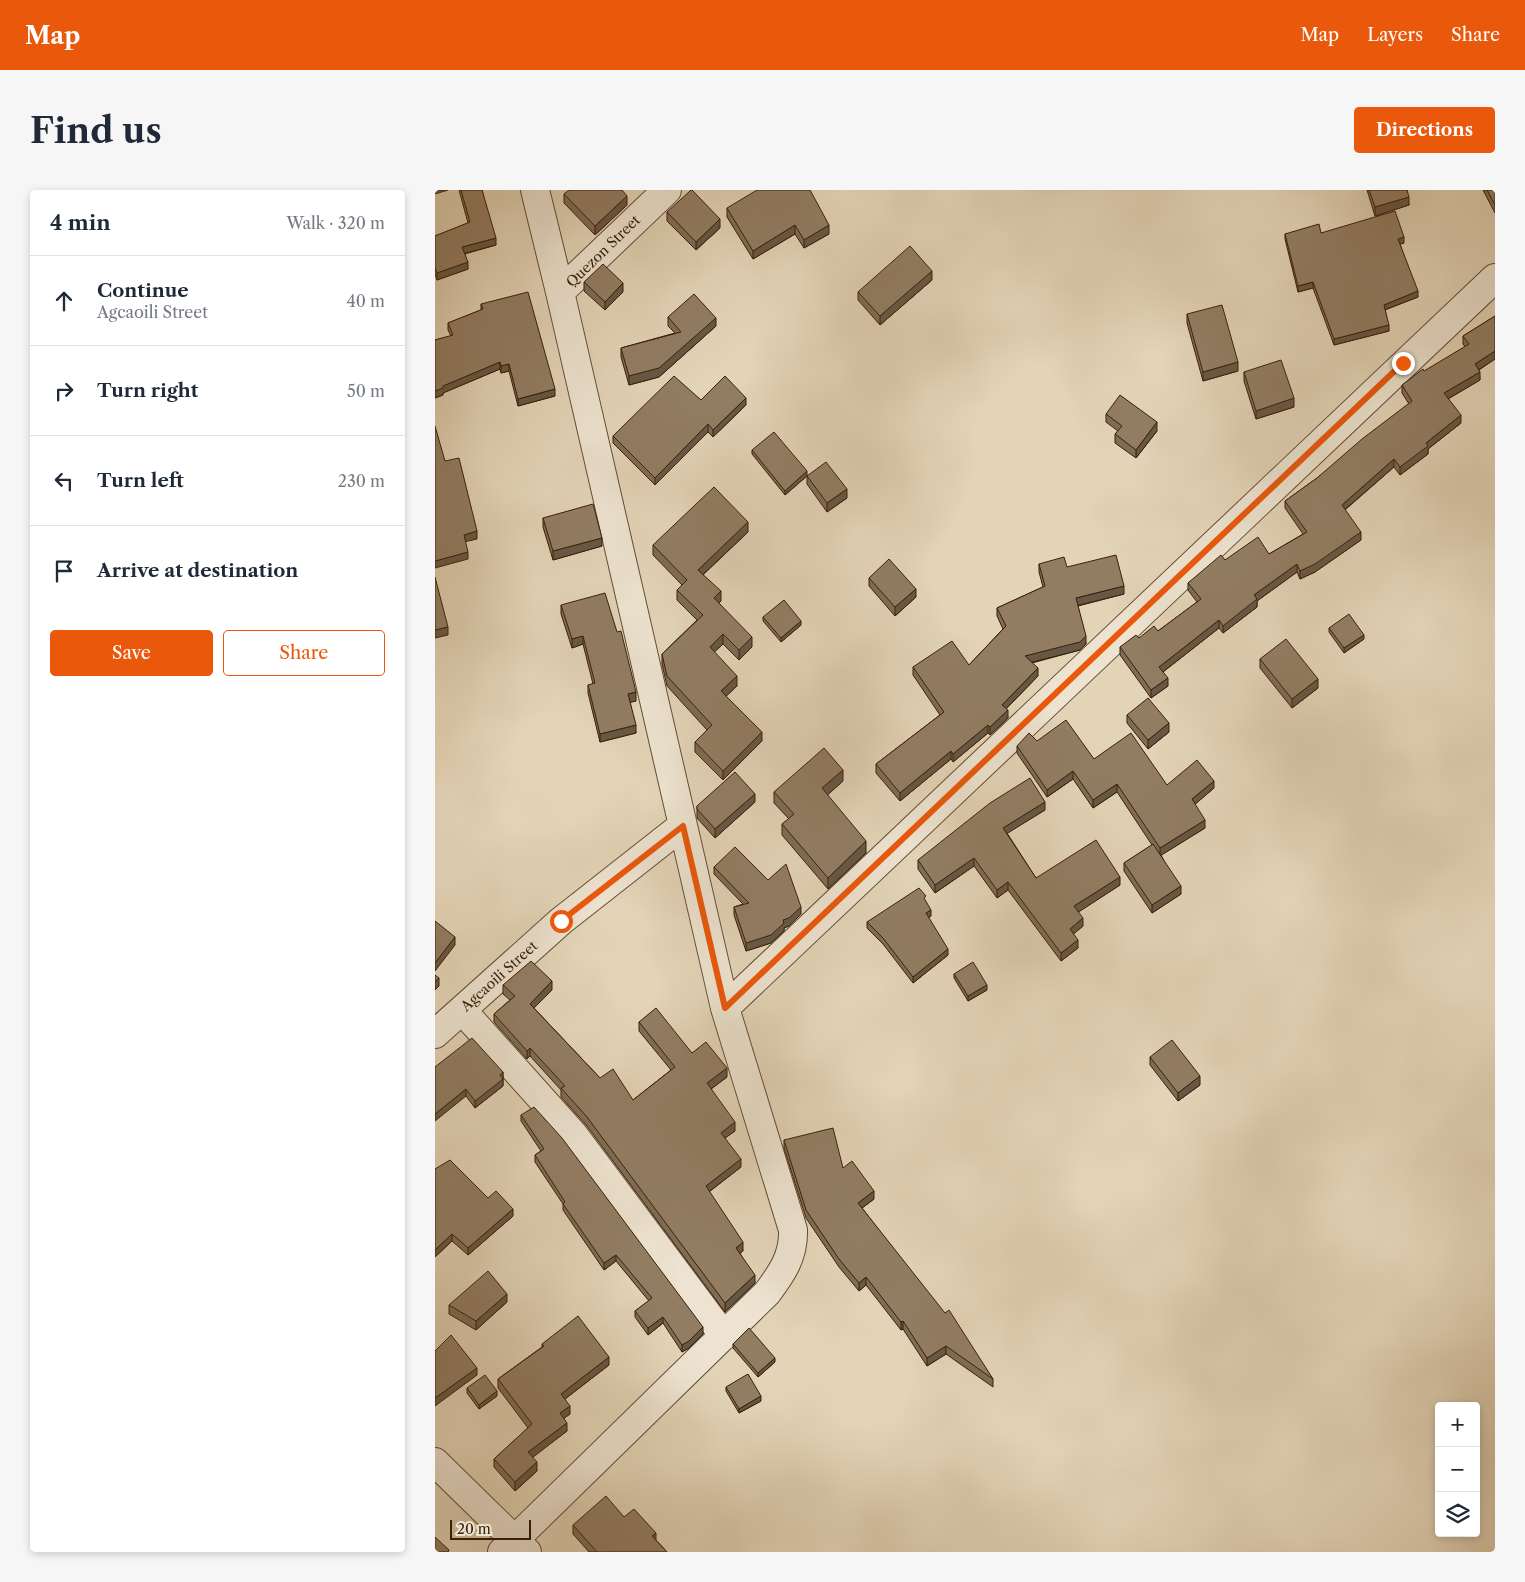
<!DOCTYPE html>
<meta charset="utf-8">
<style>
body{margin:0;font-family:"Libre Caslon Text",serif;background:#f6f6f7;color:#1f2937}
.controls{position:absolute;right:15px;bottom:15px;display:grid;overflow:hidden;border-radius:5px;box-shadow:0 2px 8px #0003}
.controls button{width:45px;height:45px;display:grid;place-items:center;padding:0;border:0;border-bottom:1px solid #e0e1e3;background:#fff;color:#1f2937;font:25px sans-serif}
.scale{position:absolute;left:15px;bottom:12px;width:81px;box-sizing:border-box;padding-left:5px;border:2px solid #3a1f09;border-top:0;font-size:14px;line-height:18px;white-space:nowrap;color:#3a1f09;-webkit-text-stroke:4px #ede3d0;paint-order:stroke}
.stop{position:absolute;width:15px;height:15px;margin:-11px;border:4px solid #ea580c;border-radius:50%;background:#fff}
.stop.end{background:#ea580c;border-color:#fff;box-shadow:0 1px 5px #0008}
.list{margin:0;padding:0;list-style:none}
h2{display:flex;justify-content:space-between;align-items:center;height:65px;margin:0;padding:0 20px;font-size:21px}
h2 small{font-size:16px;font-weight:400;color:#747a83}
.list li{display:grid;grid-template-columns:32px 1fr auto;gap:15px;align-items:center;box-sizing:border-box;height:90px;padding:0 20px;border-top:1px solid #e0e1e3}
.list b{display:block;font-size:19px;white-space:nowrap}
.list p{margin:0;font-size:16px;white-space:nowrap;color:#747a83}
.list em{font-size:16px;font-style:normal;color:#747a83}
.actions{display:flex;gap:10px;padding:15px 20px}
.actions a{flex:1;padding:11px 0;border:1px solid #ea580c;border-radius:5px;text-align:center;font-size:18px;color:#ea580c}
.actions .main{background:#ea580c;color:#fff}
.icon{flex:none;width:28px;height:28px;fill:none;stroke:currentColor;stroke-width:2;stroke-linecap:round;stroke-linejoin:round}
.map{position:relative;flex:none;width:1060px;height:1362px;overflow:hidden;border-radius:5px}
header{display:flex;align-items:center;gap:30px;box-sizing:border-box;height:70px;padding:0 25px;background:#ea580c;color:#fff}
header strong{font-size:24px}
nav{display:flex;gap:28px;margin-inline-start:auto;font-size:18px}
.intro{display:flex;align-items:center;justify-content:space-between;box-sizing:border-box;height:120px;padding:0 30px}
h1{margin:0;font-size:35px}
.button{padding:12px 22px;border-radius:5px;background:#ea580c;color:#fff;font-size:18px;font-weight:700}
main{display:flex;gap:30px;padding:0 30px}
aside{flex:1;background:#fff;border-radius:5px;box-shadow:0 2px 8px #0003}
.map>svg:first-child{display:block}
</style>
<header>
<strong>Map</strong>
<nav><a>Map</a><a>Layers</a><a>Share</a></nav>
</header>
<div class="intro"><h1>Find us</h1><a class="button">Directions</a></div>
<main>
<aside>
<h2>4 min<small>Walk · 320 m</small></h2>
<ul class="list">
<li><svg class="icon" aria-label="ahead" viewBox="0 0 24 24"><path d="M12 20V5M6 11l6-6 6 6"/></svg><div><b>Continue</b><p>Agcaoili Street</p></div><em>40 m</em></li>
<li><svg class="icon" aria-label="right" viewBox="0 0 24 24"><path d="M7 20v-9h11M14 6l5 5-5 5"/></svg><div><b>Turn right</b></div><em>50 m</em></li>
<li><svg class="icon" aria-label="left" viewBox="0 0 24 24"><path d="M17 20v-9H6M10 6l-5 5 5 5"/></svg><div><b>Turn left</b></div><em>230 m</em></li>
<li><svg class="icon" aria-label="arrive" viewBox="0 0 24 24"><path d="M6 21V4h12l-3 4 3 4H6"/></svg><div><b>Arrive at destination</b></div></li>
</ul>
<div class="actions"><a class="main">Save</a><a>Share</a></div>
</aside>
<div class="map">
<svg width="1060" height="1362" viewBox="0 0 1060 1362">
<rect width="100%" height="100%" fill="#e3d4b7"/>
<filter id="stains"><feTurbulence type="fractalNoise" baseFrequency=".004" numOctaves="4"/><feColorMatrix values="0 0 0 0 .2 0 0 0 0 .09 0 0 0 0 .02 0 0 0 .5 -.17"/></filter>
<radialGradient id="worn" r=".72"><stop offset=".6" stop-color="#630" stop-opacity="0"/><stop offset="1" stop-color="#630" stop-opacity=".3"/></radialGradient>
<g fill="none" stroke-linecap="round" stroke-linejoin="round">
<defs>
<path id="minor" d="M125,102L232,0
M290,818L1060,88
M27,820L139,945L289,1146
M0,844L126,731L247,636
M0,1272L92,1362
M67,1362L332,1103C347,1083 359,1066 358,1040L290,818L125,102L100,0"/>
</defs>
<use href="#minor" stroke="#644c34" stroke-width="30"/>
<use href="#minor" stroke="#ede3d0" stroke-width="28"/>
</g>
<path fill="#7e6c55" stroke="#3a1f09" d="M24,0H47L61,55L30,64L33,79L2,90L0,84V46L33,33Z
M932,0H972L974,15L940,26Z
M1048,0H1060V23Z
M129,4L192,15L160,45L129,13Z
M292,18L394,44L369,58L360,44L318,69L292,27Z
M232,22L285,38L261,60L232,31Z
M886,43L969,53L965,54L983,107L950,120L954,141L899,155L878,98L863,102L850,49V44Z
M497,90L445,135L423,110V102Z
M149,92L188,102L170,120L149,101Z
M46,114L120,206L83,216L74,181L66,183L65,179L8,203V205L0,208V150L16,146L13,140V133L46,120Z
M752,124L803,181L768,191L752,133Z
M1060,126V169L1044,180L1045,190L1013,209L1026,233L993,259V264L965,285L959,277L910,320L926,350L880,382L865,389L862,382L822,411V417L788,443L784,438L728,482L733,496L716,508L685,465V457L704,448L723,441L762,412L753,400V393L790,370L834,364L868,344L850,318V311L882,288L974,214L967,203V195L1030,157L1028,154V146Z
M233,127L281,136L224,187L194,195L186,167V158L240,143L233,136Z
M809,182L859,217L821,229L809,191Z
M266,210L311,215L278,247L273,242L220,295L178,253V246Z
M671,224L722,241L701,268L680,253V244L683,241L671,232Z
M317,260L372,286L412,308L392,322L372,294V286L350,305L317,264Z
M108,328L167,356L118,370L108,337Z
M313,342L268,385L286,411L284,413L317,457L304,470L288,454L279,462L302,496L291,506L327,551L288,590L260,562V552L272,540L232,496L227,474V464L262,430L242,410V400L247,395L218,365V355Z
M604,374L689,404L643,416L651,454L645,460L597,473L603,486L571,519L573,528L555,545L553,543L518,572L516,569L465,611L441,583V574L505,525L478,485V477L534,475L568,439L562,426V418L608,397L604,382Z
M434,388L481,407L460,426L434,396Z
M126,415L201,511L195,512L201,543L165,552L153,503V495L158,494L148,454L137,458L126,424Z
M328,427L366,435L346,452L328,431Z
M894,438L929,449L909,463L894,442Z
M825,469L883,498L857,518L825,478Z
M692,525L734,542L713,559L692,533Z
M602,551L659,569L732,595L779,598L760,614L770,638L726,665L746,704L717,723L689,681V673L717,655L682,602L658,618L638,589L612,607L582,563V556Z
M408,591L392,605L431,663L393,699L347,645V634L354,629L339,613V602Z
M320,612L280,648L262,628V616Z
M610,620L572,643L601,688L685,695L643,722L648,736L638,744L643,758L626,771L573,700L562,708L539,676L500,703L483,679V670Z
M279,677L366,724L354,736L349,738V741L336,753L311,761L299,725V717L308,714L279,684Z
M491,712L496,726L493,728L513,765L478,793L448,754L432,738V732Z
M519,784L552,800L533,811L519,788Z
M68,795L117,800L99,818L165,888L198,910L236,880L204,841V832L257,863L292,887L276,899L300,941L290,948L306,977L274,1002L308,1061L305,1063L320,1093L290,1122L152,936L126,907V900L95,866L92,869L59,832V824L75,810L68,804Z
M715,867L765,895L743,911L715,875Z
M0,877L68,882V896L40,918L31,906Z
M86,925L268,1144L254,1158L247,1162L228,1133L213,1145L200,1127V1121L214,1111L181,1071L169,1080L128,1020V1014L100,972V965L106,961L86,931Z
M349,950L408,978L439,1009L427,1018L558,1189V1197L511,1164L492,1176L468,1139L466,1140L431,1095L424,1101L404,1077L371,1028L349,958Z
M0,979L53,1008L78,1026L33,1065L17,1051L0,1067Z
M72,1112L41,1140L14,1124V1115Z
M107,1154L174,1175L130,1209L135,1224L129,1228L132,1241L97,1267L102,1281L80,1301L59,1277V1269L93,1238L63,1198V1189L107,1157Z
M298,1154L340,1172L323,1187L298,1158Z
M291,1197L326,1211L304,1223L291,1201Z
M32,1198L62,1206L44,1219L32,1203Z
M189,1327L221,1350L232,1362H154L138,1344V1335Z"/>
<path fill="#665845" stroke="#3a1f09" d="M0,0H13L0,4Z
M192,6V15L160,45V36Z
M974,7V15L940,26V17Z
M285,29V38L261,60V52Z
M360,35V44L318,69V61Z
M394,35V44L369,58V50Z
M969,47V53L963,55V49Z
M61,48V55L27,64V57Z
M33,72V79L2,90V83Z
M497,81V90L445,135V126Z
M878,92V98L863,102V96Z
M188,93V102L170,120V112Z
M983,101V107L949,120V115Z
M281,128V136L224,187L194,195V186Z
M954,135V141L899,155V149Z
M1060,161V169L1040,182V174Z
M65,172V179L8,203V205L0,208V200L8,196Z
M803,172V181L768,191V182Z
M74,174V181L66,183V176Z
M1045,182V190L1009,211V203Z
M120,199V206L83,216V209Z
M311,208V215L278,247V240Z
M859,208V217L821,229V221Z
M1026,225V233L993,259V264L965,285V277L991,253Z
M722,232V241L701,268V260Z
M273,234V242L220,295V288Z
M959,269V277L907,322V315Z
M372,281V286L350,305V301Z
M412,299V308L392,322V313Z
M313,332V342L263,389V380Z
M42,341V349L29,352V345Z
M926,342V350L880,382L865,389V381Z
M167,348V356L118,370V361Z
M33,362V369L0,378V371Z
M862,374V382L822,411V417L788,443V436L819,405Z
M689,396V404L641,416V408Z
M481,399V407L460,426V417Z
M286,401V411L279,417V408Z
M784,430V438L724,485V477Z
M366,431V435L346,452V448Z
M13,437V445L0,448V440Z
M288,444V454L275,466V457Z
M929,445V449L909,463V458Z
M148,446V454L137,458V449Z
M651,446V454L645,460L590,474V466Z
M317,447V457L304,470V460Z
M603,478V486L567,523V515Z
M302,486V496L286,511V501Z
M733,488V496L716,508V500Z
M883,489V498L857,518V509Z
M201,502V511L193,513V504Z
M573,520V528L555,545V537Z
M734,533V542L713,559V550Z
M201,535V543L165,552V544Z
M553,535V543L518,572V564Z
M327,542V551L288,590V581Z
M516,561V569L465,611V603Z
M408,580V591L387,610V598Z
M638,581V589L612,607V600Z
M779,591V598L757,617V609Z
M682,594V602L658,618V610Z
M320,604V612L280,648V639Z
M610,612V620L568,646V638Z
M770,630V638L725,666V658Z
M431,651V663L393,699V688Z
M539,668V676L500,703V695Z
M685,687V695L639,725V716Z
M573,692V700L562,708V700Z
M746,696V704L717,723V715Z
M366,717V724L354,736L349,738V741L336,753L311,761V753L348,730Z
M496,720V726L491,729V723Z
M648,728V736L635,747V739Z
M20,747V755L0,781V773Z
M643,750V758L626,771V763Z
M513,759V765L478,793V787Z
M4,788V796L0,800V792Z
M117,791V800L95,822V814Z
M552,795V800L533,811V806Z
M95,858V866L92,869V861Z
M292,878V887L272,902V893Z
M68,882V896L40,918V911Z
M765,886V895L743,911V903Z
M31,899V906L0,931V924Z
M300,932V941L286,951V943Z
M306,969V977L271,1004V996Z
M439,1001V1009L423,1021V1013Z
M78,1019V1026L33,1065V1058Z
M17,1044V1051L0,1067V1060Z
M308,1052V1061L301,1066V1058Z
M181,1065V1071L169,1080V1073Z
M320,1085V1093L290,1122V1113Z
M431,1087V1095L424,1101V1093Z
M72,1104V1112L41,1140V1131Z
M228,1127V1133L213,1145V1138Z
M468,1131V1139L466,1140V1132Z
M268,1137V1144L254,1158L247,1162V1155Z
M511,1156V1164L492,1176V1168Z
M174,1167V1175L126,1212V1204Z
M340,1168V1172L323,1187V1183Z
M42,1178V1185L0,1216V1208Z
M62,1201V1206L44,1219V1215Z
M326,1206V1211L304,1223V1219Z
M135,1216V1224L125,1231V1223Z
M132,1233V1241L93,1271V1262Z
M102,1272V1281L80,1301V1292Z
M221,1343V1351L217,1346Z"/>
<path fill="#927d63" stroke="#3a1f09" d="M26,0H47L61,48L27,57L33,72L2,83L0,77V46L35,32Z
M134,0H187L192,6L160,36L129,4Z
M256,0H257L285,29L261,52L232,22Z
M322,0H375L394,35L369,50L360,35L318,61L292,18Z
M934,0H972L974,7L940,17Z
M1052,0H1060V15Z
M960,21L969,47L963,49L983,101L949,115L954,135L899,149L878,92L863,96L850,44L884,34L886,43Z
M475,56L497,81L445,126L423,102Z
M168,74L188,93L170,112L149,92Z
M93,102L120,199L83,209L74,174L66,176L65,172L8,196V198L0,201V150L18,145L13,133L48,119L46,114Z
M259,104L281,128L224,178L194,186L186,158L246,142L233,127Z
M787,115L803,172L768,182L752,124Z
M1060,126V161L1040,174L1045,182L1009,203L1026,225L991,253L993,256L965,277L959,269L907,315L926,342L880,374L865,381L862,374L819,405L822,409L788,436L784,430L724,477L733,488L716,500L685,457L701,445L704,448L719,436L723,441L766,409L753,393L786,365L790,370L823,347L834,364L872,342L850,311L882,288L927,249L977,211L967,195L988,179L989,181L1034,154L1028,146Z
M846,170L859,208L821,221L809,182Z
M239,186L266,210L290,186L311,208L278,240L273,234L220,288L178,246Z
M685,205L722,232L701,260L680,244L687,236L671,224Z
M0,236L10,271L24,268L42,341L29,345L33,362L0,371Z
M339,242L372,281L350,301L317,260Z
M391,272L412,299L392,313L372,286Z
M279,297L313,332L263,380L286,401L279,408L317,447L304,460L288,444L275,457L302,486L286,501L327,542L288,581L260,552L277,535L232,486L227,464L268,425L242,400L252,390L218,355Z
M158,314L167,348L118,361L108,328Z
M681,365L689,396L641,408L651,446L645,452L590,466L603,478L567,515L573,520L555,537L553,535L518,564L516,561L465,603L441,574L509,522L478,477L517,451L534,475L571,436L562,418L610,396L604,374L629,367L632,377Z
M454,369L481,399L460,417L434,388Z
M0,387L13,437L0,440Z
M170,403L182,442L186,441L201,502L193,504L201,535L165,544L153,495L160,493L148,446L137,449L126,415Z
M349,410L366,431L346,448L328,427Z
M914,424L929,445L909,458L894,438Z
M851,449L883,489L857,509L825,469Z
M713,508L734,533L713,550L692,525Z
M631,530L659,569L696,543L732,595L762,570L779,591L757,609L770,630L725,658L682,594L658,610L638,581L612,600L582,556L594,543L602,551Z
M389,558L408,580L387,598L431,651L393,688L347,634L359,624L339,602Z
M300,582L320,604L280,639L262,619V616Z
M595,588L610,612L568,638L601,688L661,650L685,687L639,716L648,728L635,739L643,750L626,763L573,692L562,700L539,668L500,695L483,670L555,613Z
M718,654L746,696L717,715L689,673Z
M300,657L333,690L351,674L366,717L354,728L348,730L349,733L336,745L311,753L299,717L314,713L279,677Z
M484,698L491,706L489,708L496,720L491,723L513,759L478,787L448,748L432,732Z
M0,731L20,747L0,773Z
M96,771L117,791L95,814L165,888L178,879L198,910L240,877L204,832L221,818L257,863L271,852L292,878L272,893L300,932L286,943L306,969L271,996L308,1052L301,1058L320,1085L290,1113L152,927L126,898L130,896L95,858L92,861L59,824L80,806L68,795Z
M538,772L552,795L533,806L519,784Z
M0,785L4,788L0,792Z
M37,848L68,882L65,885L68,889L40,911L31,899L0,924V877Z
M737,850L765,886L743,903L715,867Z
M99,917L127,948L268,1137L254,1151L247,1155L228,1127L213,1138L200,1121L217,1108L181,1065L169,1073L128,1014L130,1012L100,965L109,959L86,925Z
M398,938L408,978L417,971L439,1001L423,1013L510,1123L514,1120L558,1189L511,1156L492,1168L468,1131L466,1132L431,1087L424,1093L404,1069L371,1020L349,950Z
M15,970L53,1008L61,1001L78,1019L33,1058L17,1044L0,1060V979Z
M53,1081L72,1104L41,1131L14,1115Z
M143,1126L174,1167L126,1204L135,1216L125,1223L132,1233L93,1262L102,1272L80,1292L59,1269L97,1234L63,1189L109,1156L107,1154Z
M314,1138L340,1168L323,1183L298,1154Z
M16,1145L42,1178L0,1208V1161Z
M313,1184L326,1206L304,1219L291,1197Z
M50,1185L62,1201L44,1215L32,1198Z
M171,1306L189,1327L199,1319L221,1343L217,1346L232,1362H162L138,1335Z
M0,1347L14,1360L13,1362H0Z"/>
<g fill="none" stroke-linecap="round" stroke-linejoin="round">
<path stroke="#ea580c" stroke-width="6" d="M126,731L248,636L290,818L968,173"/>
</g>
<g text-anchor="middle" stroke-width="4" stroke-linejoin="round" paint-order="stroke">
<g font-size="14" fill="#3a1f09" stroke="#ede3d0">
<text transform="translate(168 61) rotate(-44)" y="5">Quezon Street</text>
<text transform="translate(64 786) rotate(-42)" y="5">Agcaoili Street</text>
</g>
</g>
<rect width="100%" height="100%" filter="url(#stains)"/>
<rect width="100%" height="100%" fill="url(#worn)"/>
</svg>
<div class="controls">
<button>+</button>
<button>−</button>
<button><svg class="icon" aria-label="layers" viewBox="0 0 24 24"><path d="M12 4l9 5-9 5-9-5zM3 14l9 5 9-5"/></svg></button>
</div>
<div class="scale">20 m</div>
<div class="stop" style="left:126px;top:731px"></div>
<div class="stop end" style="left:968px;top:173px"></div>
</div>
</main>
